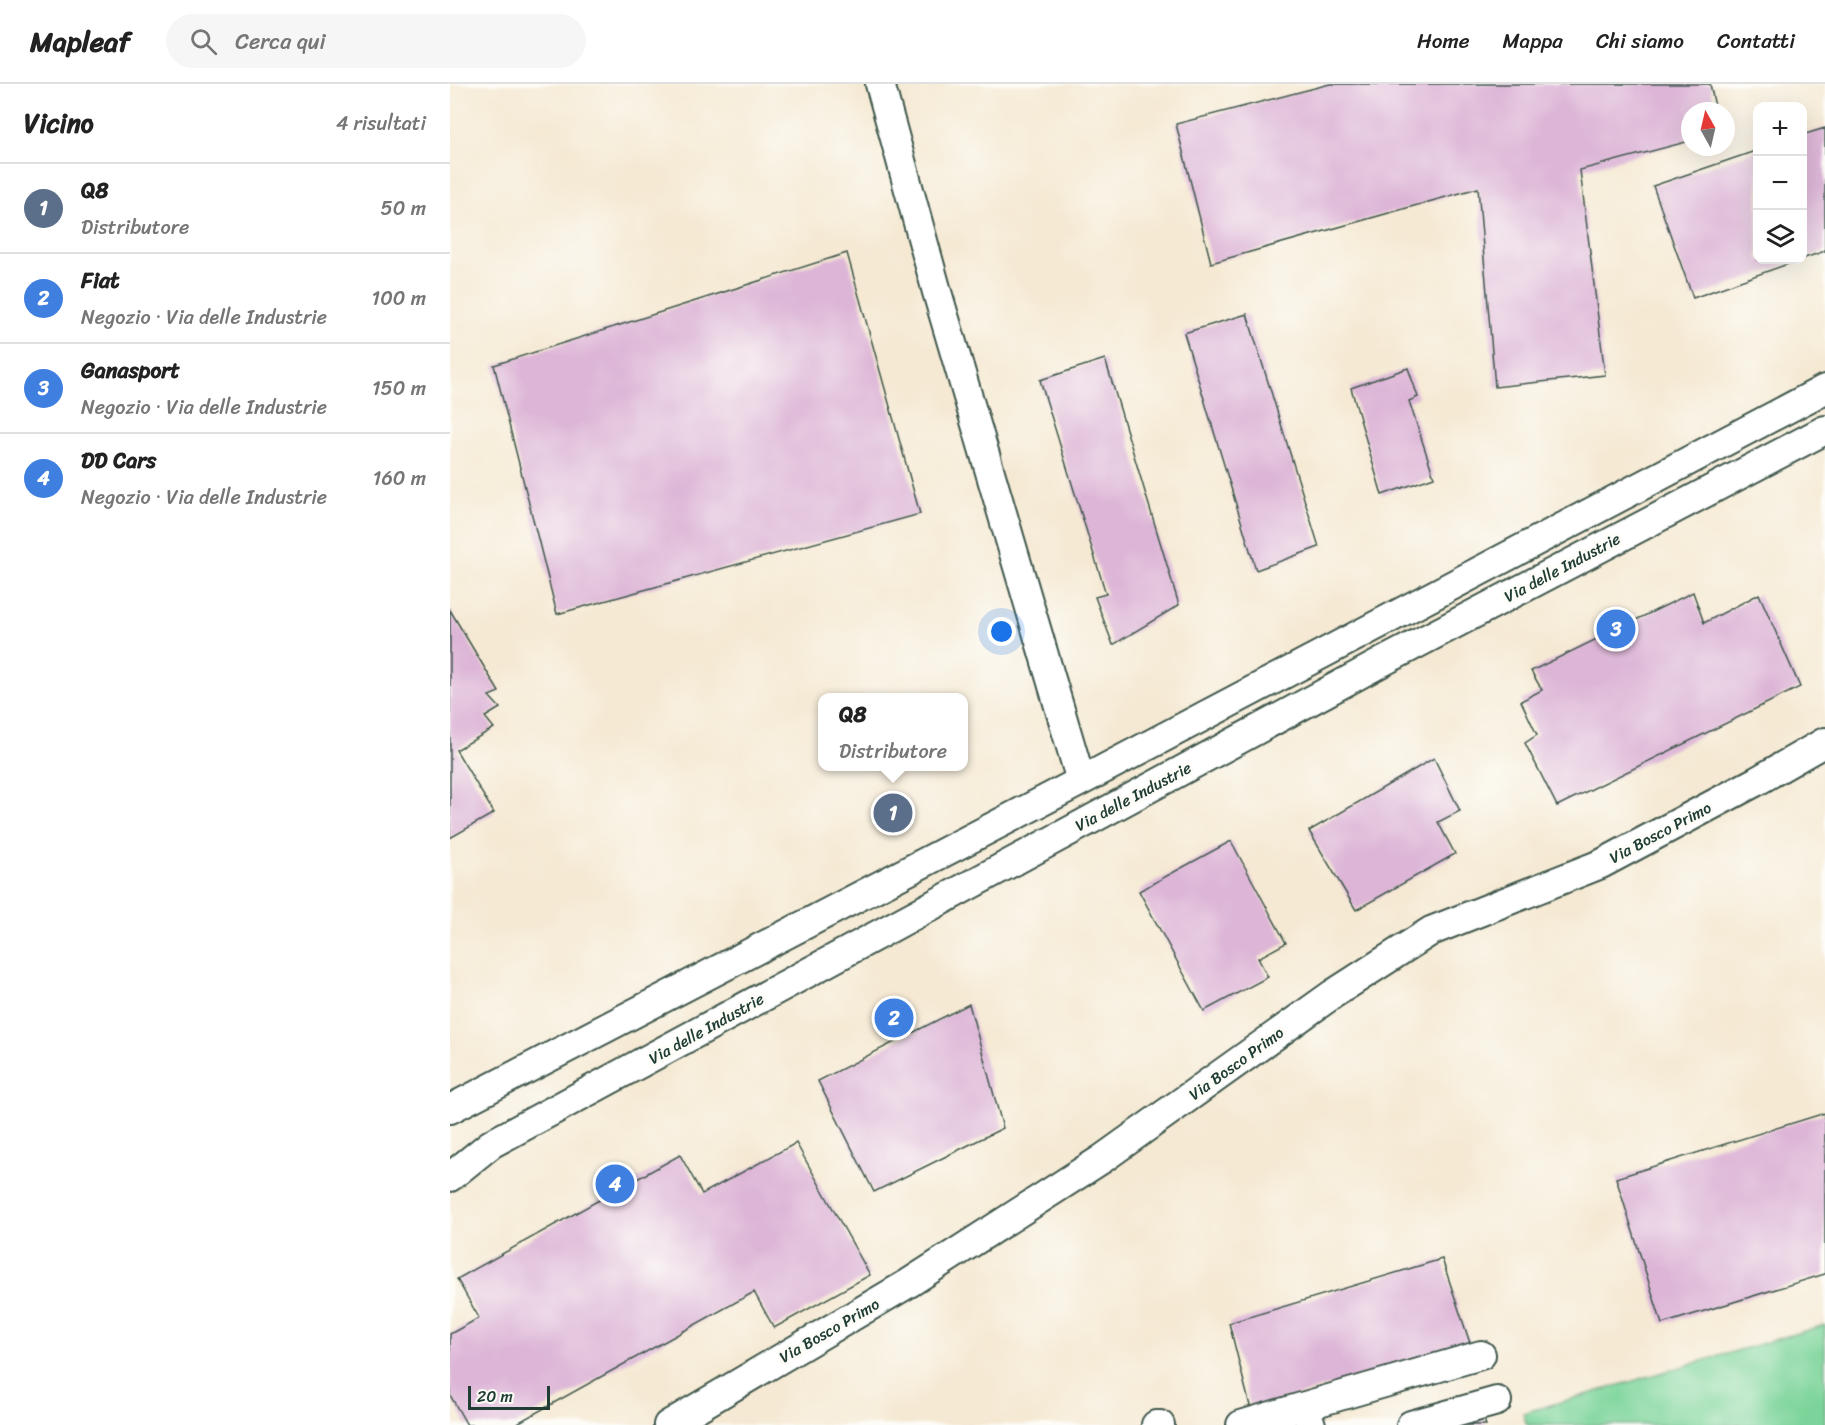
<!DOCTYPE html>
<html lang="it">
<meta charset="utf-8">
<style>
body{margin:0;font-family:Sriracha,sans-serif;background:#f6f6f6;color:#222}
.controls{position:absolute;right:18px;top:18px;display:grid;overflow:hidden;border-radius:12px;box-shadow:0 6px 24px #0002}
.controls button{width:54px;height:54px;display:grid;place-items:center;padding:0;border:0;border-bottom:2px solid #e0e0e0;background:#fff;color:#222;font:30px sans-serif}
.compass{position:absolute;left:1231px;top:18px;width:54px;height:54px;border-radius:50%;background:#fff;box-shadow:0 6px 24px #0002;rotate:352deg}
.scale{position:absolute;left:18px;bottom:15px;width:82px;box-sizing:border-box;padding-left:6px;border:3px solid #1f3d34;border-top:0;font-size:16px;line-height:21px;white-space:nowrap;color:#1f3d34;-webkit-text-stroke:4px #fdfcf7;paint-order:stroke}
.you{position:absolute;left:552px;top:548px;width:21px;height:21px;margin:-15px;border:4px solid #fff;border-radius:50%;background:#1a73e8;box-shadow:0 0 0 9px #1a73e833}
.badge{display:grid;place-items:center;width:39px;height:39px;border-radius:50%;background:#7c3aed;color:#fff;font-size:20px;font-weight:700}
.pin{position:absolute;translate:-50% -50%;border:3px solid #fff;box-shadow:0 2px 6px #0006}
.popup{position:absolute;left:368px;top:609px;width:150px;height:78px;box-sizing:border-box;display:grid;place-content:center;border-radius:12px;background:#fff;filter:drop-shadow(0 2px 4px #0005);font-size:20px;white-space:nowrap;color:#767676}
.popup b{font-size:22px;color:#222}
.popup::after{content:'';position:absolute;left:50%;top:100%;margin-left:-12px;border:12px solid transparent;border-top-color:#fff}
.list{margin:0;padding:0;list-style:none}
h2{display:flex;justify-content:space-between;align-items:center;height:78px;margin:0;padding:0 24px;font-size:26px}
h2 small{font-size:20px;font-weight:400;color:#767676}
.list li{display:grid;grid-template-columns:39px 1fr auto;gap:18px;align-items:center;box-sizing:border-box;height:90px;padding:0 24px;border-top:2px solid #e0e0e0}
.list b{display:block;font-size:22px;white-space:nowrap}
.list p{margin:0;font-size:20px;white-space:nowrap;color:#767676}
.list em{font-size:20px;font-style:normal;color:#767676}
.icon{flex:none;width:33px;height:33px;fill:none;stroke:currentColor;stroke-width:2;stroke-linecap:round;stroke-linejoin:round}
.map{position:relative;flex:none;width:1375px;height:1341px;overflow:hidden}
header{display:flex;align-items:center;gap:36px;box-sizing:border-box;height:84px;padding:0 30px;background:#fff;border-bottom:2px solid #e0e0e0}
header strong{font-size:28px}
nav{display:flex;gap:33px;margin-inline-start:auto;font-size:21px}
.search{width:420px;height:54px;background:#f6f6f6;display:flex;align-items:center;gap:15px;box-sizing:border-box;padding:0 21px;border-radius:33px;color:#767676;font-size:22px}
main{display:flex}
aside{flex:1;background:#fff}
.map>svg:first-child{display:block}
</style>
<header>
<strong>Mapleaf</strong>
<div class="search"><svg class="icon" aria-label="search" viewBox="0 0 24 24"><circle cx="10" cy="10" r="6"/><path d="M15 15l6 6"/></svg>Cerca qui</div>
<nav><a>Home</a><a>Mappa</a><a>Chi siamo</a><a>Contatti</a></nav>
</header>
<main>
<aside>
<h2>Vicino<small>4 risultati</small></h2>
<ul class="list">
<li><span class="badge" style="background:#5c6f8a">1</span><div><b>Q8</b><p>Distributore</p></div><em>50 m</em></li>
<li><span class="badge" style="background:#3f7fe0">2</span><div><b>Fiat</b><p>Negozio · Via delle Industrie</p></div><em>100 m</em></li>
<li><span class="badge" style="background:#3f7fe0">3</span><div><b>Ganasport</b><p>Negozio · Via delle Industrie</p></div><em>150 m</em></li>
<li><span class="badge" style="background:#3f7fe0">4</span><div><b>DD Cars</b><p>Negozio · Via delle Industrie</p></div><em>160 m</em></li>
</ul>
</aside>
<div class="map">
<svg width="1375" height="1341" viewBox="0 0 1375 1341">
<rect width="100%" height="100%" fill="#fdfcf7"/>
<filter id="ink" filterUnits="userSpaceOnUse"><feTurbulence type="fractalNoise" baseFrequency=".0167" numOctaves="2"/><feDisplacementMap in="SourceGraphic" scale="12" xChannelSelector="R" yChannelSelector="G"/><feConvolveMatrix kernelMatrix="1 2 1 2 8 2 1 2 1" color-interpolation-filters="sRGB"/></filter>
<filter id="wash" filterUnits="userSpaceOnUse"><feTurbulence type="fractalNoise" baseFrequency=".008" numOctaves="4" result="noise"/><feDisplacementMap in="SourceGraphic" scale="24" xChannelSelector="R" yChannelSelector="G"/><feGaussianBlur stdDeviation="1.35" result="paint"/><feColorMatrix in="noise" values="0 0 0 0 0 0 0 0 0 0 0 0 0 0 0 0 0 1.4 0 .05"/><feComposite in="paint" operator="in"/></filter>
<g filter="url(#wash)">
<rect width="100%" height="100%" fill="#f5e9d3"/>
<path fill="#7bd49a" stroke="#4d8867" stroke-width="1.5" d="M1375,1241V1341H1077L1073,1329Z"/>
<g id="blocks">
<path fill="#ddb6d7" d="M880,0H1260L1266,27H1240V57L1130,86L1155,291L1045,303L1028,104L761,179L726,40Z
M1375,44V167L1352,175V51Z
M1308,66V176H1349L1243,214L1203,102Z
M397,169L470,430L107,530L44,281Z
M797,230L869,463L806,486L734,249Z
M655,275L729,521L663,561L645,513L656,510L590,296Z
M958,284L968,313L959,317L984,393L932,411L901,304Z
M1243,508L1254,539L1309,510L1350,603L1107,722L1075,659L1087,651L1071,617L1092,606L1081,587Z
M0,526L49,608L39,612L50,624L35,633L44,644L6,666L44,729L0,754Z
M984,674L1010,727L988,738L1005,770L906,826L859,747Z
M781,757L836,859L808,874L818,893L754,927L689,807Z
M519,920L553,1044L424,1108L368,997Z
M1375,1029V1190L1212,1240L1166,1094Z
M346,1059L420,1191L324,1244L304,1208L64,1341H17L0,1311V1250L29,1234L7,1195L230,1071L252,1110Z
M992,1175L1020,1259L801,1326L779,1239Z
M1033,1333L1036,1341H1011Z"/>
</g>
</g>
<g filter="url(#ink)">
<use href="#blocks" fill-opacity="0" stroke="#3f574c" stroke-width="1.5"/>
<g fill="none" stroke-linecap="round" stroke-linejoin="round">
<defs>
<path id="minor" d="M430,0L487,208L631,697
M0,1025L631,697L1375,305
M0,1093L41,1060L934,577L1375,346
M855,1322L1031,1271
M218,1341L459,1199L652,1075L883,910L981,847L1151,780L1307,697L1375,658
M706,1341H710
M791,1341L855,1322L861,1341
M961,1341L1047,1317"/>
</defs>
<use href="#minor" stroke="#3f574c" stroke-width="32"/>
<use href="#minor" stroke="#fff" stroke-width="28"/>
</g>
</g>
<g text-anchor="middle" stroke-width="6" stroke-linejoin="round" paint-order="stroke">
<g font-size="16" fill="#1f3d34" stroke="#fdfcf7">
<text transform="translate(1112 483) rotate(-28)" y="6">Via delle Industrie</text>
<text transform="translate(683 712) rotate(-28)" y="6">Via delle Industrie</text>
<text transform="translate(1210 748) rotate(-28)" y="6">Via Bosco Primo</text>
<text transform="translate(256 944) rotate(-29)" y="6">Via delle Industrie</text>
<text transform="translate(786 979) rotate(-36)" y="6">Via Bosco Primo</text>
<text transform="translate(379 1246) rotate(-30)" y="6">Via Bosco Primo</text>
</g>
</g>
</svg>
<div class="controls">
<button>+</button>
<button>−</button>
<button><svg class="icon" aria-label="layers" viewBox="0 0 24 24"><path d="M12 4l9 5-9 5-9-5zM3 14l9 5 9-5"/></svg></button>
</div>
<svg class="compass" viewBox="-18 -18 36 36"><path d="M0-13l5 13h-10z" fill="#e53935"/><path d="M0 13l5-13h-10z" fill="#767676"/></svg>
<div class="scale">20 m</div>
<div class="you"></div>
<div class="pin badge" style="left:443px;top:729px;background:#5c6f8a">1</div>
<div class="popup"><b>Q8</b>Distributore</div>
<div class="pin badge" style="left:444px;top:934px;background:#3f7fe0">2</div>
<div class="pin badge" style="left:1166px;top:545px;background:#3f7fe0">3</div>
<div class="pin badge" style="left:165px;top:1100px;background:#3f7fe0">4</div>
</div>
</main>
